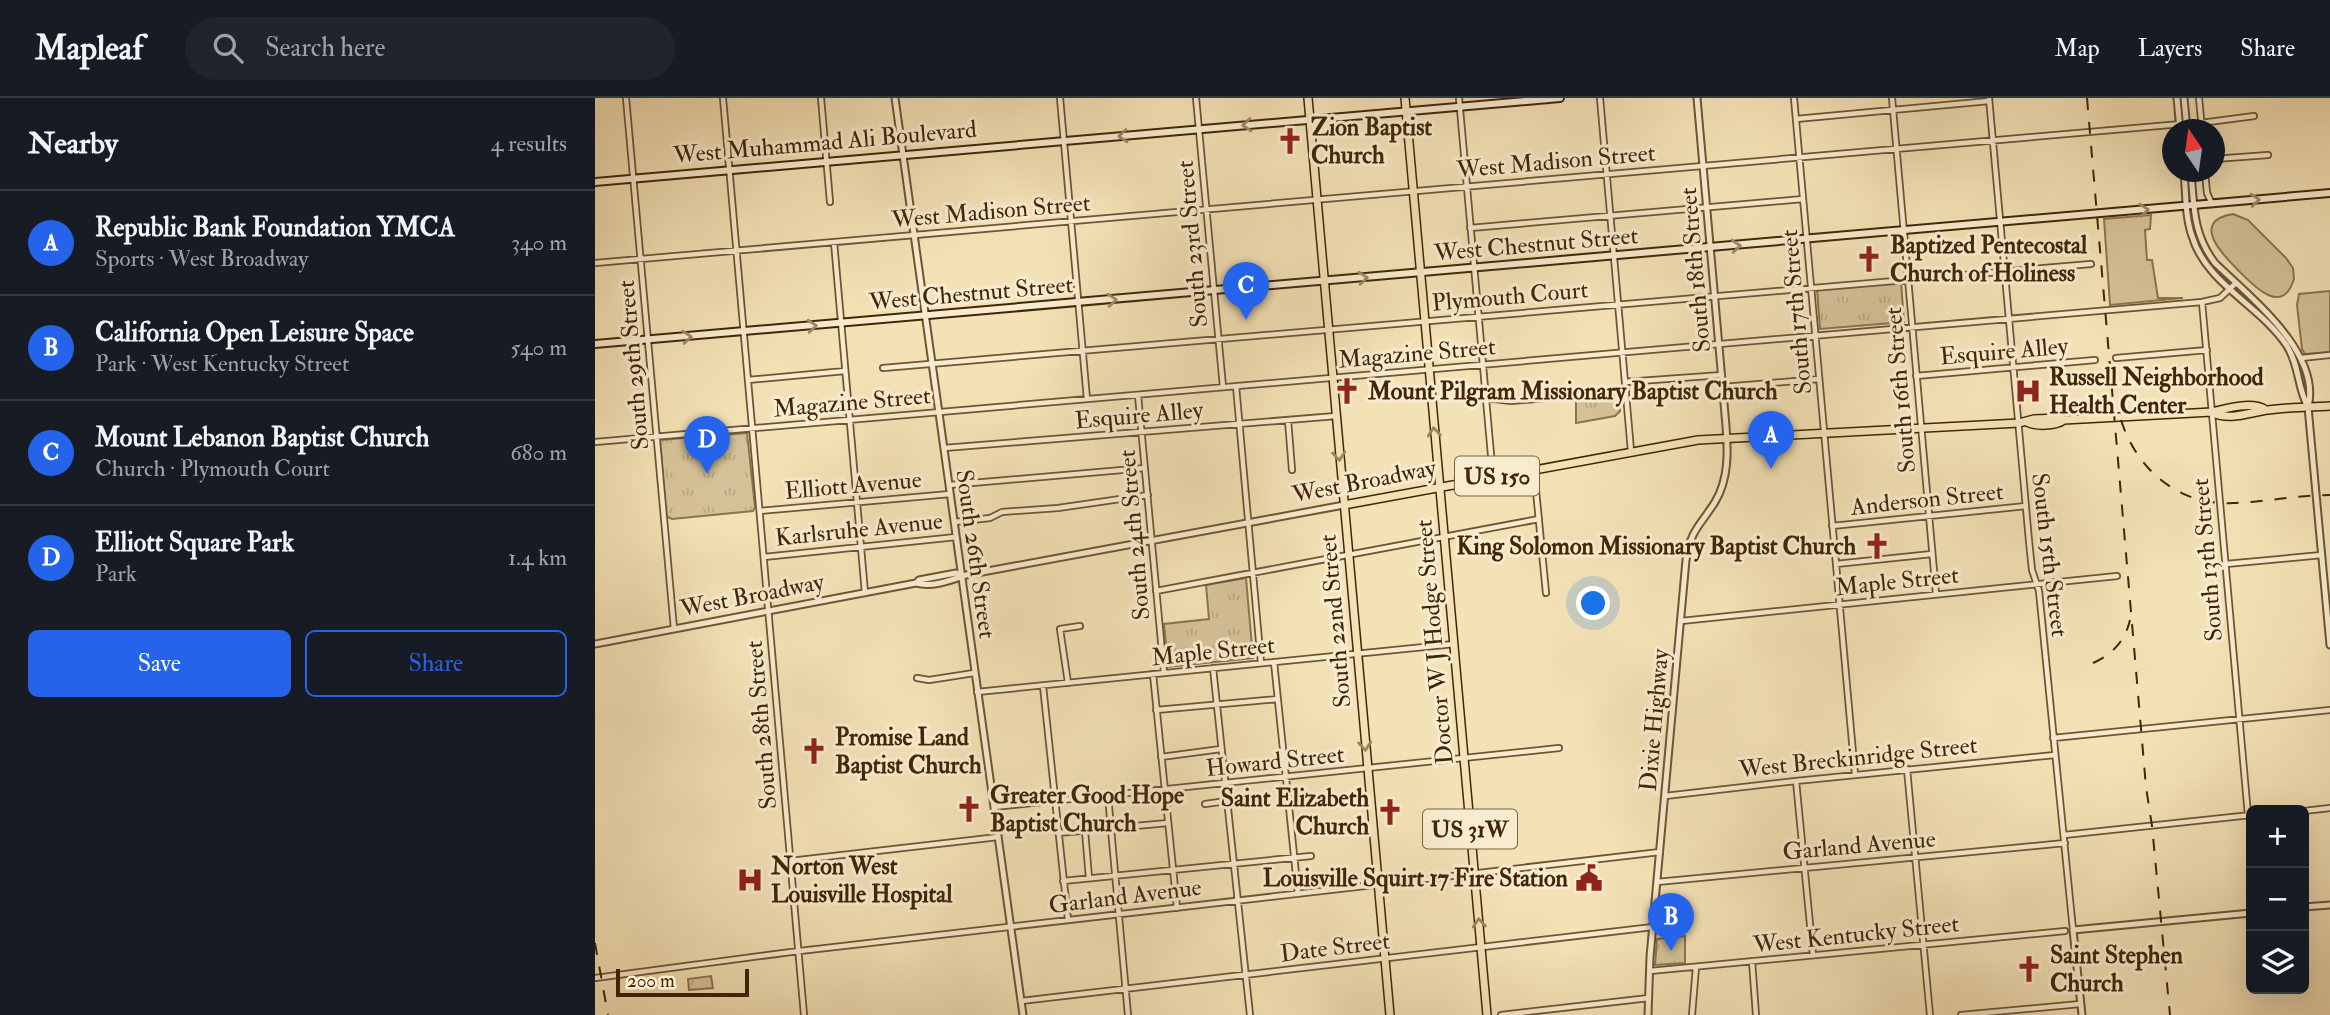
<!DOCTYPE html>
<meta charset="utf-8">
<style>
body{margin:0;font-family:"IM FELL Double Pica",serif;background:#20242c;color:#f1f3f6}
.controls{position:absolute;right:21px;bottom:21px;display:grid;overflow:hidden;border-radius:10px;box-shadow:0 7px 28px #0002}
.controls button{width:63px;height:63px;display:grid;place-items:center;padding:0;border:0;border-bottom:2px solid #363941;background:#171b24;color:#f1f3f6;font:35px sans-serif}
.compass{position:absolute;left:1567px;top:21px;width:63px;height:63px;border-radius:50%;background:#171b24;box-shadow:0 7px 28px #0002;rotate:347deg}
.scale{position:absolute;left:21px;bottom:18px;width:133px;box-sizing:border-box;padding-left:7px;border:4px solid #412606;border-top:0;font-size:19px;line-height:24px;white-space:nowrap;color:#412606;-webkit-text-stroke:5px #f8ecd0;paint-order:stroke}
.you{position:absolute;left:999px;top:506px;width:24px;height:24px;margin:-18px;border:5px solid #fff;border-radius:50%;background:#1a73e8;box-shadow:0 0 0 10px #1a73e833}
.badge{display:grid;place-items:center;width:46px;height:46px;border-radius:50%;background:#2563eb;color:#fff;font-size:23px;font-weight:700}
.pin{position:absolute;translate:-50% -58px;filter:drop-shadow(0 2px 4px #0008)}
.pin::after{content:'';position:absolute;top:37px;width:24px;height:21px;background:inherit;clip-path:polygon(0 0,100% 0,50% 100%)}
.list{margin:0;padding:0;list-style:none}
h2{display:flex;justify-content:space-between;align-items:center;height:91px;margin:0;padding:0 28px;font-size:30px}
h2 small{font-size:23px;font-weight:400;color:#9ea1a6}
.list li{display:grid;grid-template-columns:46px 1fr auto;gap:21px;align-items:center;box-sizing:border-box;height:105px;padding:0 28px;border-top:2px solid #363941}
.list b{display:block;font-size:26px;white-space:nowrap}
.list p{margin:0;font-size:23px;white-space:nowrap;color:#9ea1a6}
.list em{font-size:23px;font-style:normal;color:#9ea1a6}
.actions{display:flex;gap:14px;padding:21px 28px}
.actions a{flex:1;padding:16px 0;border:2px solid #2563eb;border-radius:10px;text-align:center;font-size:24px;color:#2563eb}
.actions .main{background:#2563eb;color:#fff}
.icon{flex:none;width:38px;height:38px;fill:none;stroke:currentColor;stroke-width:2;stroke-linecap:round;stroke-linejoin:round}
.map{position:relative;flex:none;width:1735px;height:917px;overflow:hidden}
header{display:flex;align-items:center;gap:42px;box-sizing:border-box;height:98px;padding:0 35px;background:#171b24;border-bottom:2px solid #363941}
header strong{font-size:33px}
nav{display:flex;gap:38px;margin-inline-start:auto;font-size:24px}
.search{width:490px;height:63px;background:#20242c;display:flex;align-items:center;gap:18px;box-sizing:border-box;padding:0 24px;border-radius:38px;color:#9ea1a6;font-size:26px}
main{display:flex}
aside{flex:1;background:#171b24}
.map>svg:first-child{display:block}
</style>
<header>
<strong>Mapleaf</strong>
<div class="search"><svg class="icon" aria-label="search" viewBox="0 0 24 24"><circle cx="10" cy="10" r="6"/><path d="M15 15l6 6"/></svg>Search here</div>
<nav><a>Map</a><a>Layers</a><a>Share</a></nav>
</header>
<main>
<aside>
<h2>Nearby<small>4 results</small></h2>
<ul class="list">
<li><span class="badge">A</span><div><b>Republic Bank Foundation YMCA</b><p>Sports · West Broadway</p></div><em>340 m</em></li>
<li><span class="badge">B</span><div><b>California Open Leisure Space</b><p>Park · West Kentucky Street</p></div><em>540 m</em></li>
<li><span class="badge">C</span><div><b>Mount Lebanon Baptist Church</b><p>Church · Plymouth Court</p></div><em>680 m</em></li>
<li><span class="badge">D</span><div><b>Elliott Square Park</b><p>Park</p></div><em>1.4 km</em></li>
</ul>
<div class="actions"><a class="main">Save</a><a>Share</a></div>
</aside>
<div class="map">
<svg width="1735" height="917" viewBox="0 0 1735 917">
<defs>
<pattern id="park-tufts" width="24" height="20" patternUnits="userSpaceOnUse" patternTransform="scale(1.75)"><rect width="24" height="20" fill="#d6c299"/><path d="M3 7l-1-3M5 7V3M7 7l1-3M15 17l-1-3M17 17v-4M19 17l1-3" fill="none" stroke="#b9a782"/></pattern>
</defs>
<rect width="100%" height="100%" fill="#f4e2b7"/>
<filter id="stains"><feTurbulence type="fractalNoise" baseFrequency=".00286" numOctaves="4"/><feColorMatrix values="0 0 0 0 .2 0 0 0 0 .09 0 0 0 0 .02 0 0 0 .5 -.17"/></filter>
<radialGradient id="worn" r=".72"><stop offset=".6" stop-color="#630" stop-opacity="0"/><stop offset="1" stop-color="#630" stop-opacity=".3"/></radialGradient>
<path fill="#d6c299" stroke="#8c7450" stroke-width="2" d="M1638,116L1653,122L1691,160L1698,170L1699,181C1687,220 1657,186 1642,171C1627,156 1595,123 1638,116Z
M1556,117L1555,131L1550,132L1552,162H1557L1563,200H1588L1515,207L1509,121Z
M1735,193V254L1710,256L1707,251L1702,207L1704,196Z"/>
<path fill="url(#park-tufts)" stroke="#8c7450" stroke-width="2" d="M1306,184L1309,224L1225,231L1222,191Z
M1019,296L1024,300L1025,313L1020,318L981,325V299Z
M152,335L160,409L158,413L77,421L71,418L65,342Z
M651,480L658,560L573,569L569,526L614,521L611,487Z
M1090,838V865L1060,867L1062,841Z
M116,878L118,890L94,892L93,881Z"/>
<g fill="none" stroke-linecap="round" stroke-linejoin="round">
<defs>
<path id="minor" d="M31,0L79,531
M128,0L209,917
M226,0L235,104
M465,0L492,301
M601,0L628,289
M864,0L898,379
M1005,0L1036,353
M1199,0L1260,677
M1297,0L1341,496
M1394,0L1434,443L1437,472L1444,493L1478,832
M1604,0L1607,32
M1201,21L1394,3
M1606,25L1659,18
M1619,61L1673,57
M1610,74L1612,95L1617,106
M875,130L1208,101
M239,144L270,495
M0,165L1586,26
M1607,204L1653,717
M1521,260L1612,252
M1706,260L1735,257
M288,270L1496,166
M1321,278L1500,262
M153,282L250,273
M1030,284L1127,277
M641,288L666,565
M1128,289L1224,281
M543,297L569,575
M891,300L916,303L1031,293
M693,322L697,372
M0,344L1607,204L1625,200L1641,185
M349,350L741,318
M939,372L951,495
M354,387L550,370
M165,413L355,396
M359,424L395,420L407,414L463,410L553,397
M1237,428L1431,408
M169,459L361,439
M1241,466L1337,456
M1631,466L1727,457
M561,493L944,421
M1086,523L1522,478
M679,564L703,796
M618,570L655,917
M558,576L582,810
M322,580L334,582L379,575
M473,585L465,531L485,528
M448,588L473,822
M382,594L859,546
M561,612L683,601
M1458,640L1735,612
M566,659L626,651
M1312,671L1335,917
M1201,683L1218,857
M513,698L533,917
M1070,698L1201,683L1460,657
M610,706L632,703
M399,709L964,650
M1709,713L1735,710
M490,733L494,780
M463,735L573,725
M1469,737L1656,717
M195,763L403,739
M468,783L716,758
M1062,784L1470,745
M1157,863L1161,917
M1055,873L1470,833
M0,880L196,854L1065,754
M426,903L1058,829
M906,917L1054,900
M1097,917L1101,869
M1366,917L1485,906"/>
<path id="tertiary" d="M300,0L428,917
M1582,0L1585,32
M1589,0L1592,32
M1589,74C1591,95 1590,118 1597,138C1611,186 1666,208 1692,248C1705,269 1702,290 1713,309
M1596,74C1599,109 1598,136 1620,165C1655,199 1727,255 1713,309L1735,547
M321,485L324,482L361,475L367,478
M0,546L321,485C336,490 357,482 371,477L749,407
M1709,809L1735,807
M1053,917L1055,859L1091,462C1096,431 1105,428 1120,404C1134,381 1133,353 1131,328L1102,0
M1487,917L1478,832L1656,815"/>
<path id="secondary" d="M0,84L965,0
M0,246L1735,95"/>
<path id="primary" d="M713,0L795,917
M810,0L892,917
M1618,315C1635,323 1656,314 1673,312C1694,309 1715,309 1735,308
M1432,324C1442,329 1460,328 1469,322
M749,407L1103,342L1424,325L1439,321L1464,320L1469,322L1617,314C1632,310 1658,303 1671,312"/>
</defs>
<use href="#minor" stroke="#6e5532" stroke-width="8"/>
<use href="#tertiary" stroke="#6e5532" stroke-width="9"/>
<use href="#secondary" stroke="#412606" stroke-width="10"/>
<use href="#primary" stroke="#412606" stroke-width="10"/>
<use href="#minor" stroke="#f8ecd0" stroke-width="4.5"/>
<use href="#tertiary" stroke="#f8ecd0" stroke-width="5"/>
<use href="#secondary" stroke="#f8ecd0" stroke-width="6"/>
<use href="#primary" stroke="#f4e2b7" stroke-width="7"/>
<path stroke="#412606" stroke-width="2" stroke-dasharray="12 12" stroke-linecap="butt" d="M1492,0L1551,689L1557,728L1575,917
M1526,322C1542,372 1584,408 1638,405C1670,404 1703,397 1735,397
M1498,565C1518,556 1530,543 1535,522
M0,845L13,917"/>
</g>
<defs><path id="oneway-chevron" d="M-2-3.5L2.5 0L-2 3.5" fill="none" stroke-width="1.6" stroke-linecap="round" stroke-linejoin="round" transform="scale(1.75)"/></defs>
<g stroke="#9c896b">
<use href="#oneway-chevron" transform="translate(652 27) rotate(175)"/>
<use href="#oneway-chevron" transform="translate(528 38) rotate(175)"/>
<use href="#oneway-chevron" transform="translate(1660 102) rotate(-5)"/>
<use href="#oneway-chevron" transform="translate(1549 112) rotate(-5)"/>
<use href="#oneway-chevron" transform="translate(1141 148) rotate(-5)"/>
<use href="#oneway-chevron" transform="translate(768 180) rotate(-5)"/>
<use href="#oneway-chevron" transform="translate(517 202) rotate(-5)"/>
<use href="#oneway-chevron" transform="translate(217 228) rotate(-5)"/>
<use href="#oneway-chevron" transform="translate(92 239) rotate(-5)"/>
</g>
<g stroke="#9a845e">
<use href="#oneway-chevron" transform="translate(839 334) rotate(-95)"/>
<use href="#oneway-chevron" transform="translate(744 358) rotate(85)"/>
<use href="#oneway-chevron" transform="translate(770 648) rotate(85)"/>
<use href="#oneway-chevron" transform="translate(884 825) rotate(-95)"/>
</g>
<defs>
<symbol id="church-bare" viewBox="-9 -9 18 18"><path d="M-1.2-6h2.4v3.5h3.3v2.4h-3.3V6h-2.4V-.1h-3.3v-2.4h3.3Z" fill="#8f2418" stroke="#f8ecd0" stroke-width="2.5" paint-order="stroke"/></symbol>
<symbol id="hospital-bare" viewBox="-9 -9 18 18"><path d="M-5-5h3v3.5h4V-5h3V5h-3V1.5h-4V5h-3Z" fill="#8f2418" stroke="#f8ecd0" stroke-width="2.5" paint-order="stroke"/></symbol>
<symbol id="civic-bare" viewBox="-9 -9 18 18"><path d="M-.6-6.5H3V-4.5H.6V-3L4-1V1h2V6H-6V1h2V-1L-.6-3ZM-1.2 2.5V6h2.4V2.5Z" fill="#8f2418" stroke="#f8ecd0" stroke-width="2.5" paint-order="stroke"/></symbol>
</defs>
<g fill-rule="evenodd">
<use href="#church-bare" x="676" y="24" width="38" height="38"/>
<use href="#church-bare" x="1255" y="142" width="38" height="38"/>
<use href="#church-bare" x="733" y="274" width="38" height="38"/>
<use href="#hospital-bare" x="1414" y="274" width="38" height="38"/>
<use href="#church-bare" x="1263" y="429" width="38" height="38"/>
<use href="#church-bare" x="200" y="634" width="38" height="38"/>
<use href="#church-bare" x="355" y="692" width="38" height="38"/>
<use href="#church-bare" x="776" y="695" width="38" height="38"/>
<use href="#civic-bare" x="975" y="761" width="38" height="38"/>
<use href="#hospital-bare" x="136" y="763" width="38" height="38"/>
<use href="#church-bare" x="1415" y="852" width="38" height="38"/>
</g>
<g text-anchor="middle" stroke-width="6" stroke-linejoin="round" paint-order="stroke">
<g fill="#f8ecd0" stroke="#786143" stroke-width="2">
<rect x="860" y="358.5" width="84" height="39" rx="5"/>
<rect x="828" y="711.5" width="94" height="39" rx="5"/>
</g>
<g font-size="23" font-weight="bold" fill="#412606">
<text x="902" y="386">US 150</text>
<text x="875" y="739">US 31W</text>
</g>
<g font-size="24" font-weight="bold" fill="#412606" stroke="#f8ecd0" text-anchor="start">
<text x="716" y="37">Zion Baptist<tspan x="716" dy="28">Church</tspan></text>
<text x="1295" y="155">Baptized Pentecostal<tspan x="1295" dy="28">Church of Holiness</tspan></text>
<text x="1454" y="287">Russell Neighborhood<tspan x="1454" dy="28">Health Center</tspan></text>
<text x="773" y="301">Mount Pilgram Missionary Baptist Church</text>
<text x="1261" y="456" text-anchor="end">King Solomon Missionary Baptist Church</text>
<text x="240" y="647">Promise Land<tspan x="240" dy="28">Baptist Church</tspan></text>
<text x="395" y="705">Greater Good Hope<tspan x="395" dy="28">Baptist Church</tspan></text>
<text x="774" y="708" text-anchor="end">Saint Elizabeth<tspan x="774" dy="28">Church</tspan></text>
<text x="176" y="776">Norton West<tspan x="176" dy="28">Louisville Hospital</tspan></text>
<text x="973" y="788" text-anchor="end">Louisville Squirt 17 Fire Station</text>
<text x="1455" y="865">Saint Stephen<tspan x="1455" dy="28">Church</tspan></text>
</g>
<g font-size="24" fill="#412606" stroke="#f8ecd0">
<text transform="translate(230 44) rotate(-5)" y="8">West Muhammad Ali Boulevard</text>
<text transform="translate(961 63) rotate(-5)" y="8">West Madison Street</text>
<text transform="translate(396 113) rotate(-5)" y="8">West Madison Street</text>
<text transform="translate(597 146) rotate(-95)" y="8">South 23rd Street</text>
<text transform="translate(941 146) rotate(-5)" y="8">West Chestnut Street</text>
<text transform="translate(1100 172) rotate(-95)" y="8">South 18th Street</text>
<text transform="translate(376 195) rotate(-5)" y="8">West Chestnut Street</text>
<text transform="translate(915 198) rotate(-5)" y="8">Plymouth Court</text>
<text transform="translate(1201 214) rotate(-95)" y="8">South 17th Street</text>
<text transform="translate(1409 253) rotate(-5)" y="8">Esquire Alley</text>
<text transform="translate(822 255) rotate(-5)" y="8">Magazine Street</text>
<text transform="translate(38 267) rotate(-95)" y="8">South 29th Street</text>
<text transform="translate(1305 292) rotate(-95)" y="8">South 16th Street</text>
<text transform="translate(257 304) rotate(-5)" y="8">Magazine Street</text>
<text transform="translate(544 317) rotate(-5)" y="8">Esquire Alley</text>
<text transform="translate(769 383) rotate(-11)" y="8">West Broadway</text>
<text transform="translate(258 387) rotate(-5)" y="8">Elliott Avenue</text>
<text transform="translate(1332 401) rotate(-6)" y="8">Anderson Street</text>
<text transform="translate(264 431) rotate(-6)" y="8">Karlsruhe Avenue</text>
<text transform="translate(539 437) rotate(-95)" y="8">South 24th Street</text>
<text transform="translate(381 456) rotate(82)" y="8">South 26th Street</text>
<text transform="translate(1455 457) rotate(83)" y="8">South 15th Street</text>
<text transform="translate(1612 462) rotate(-95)" y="8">South 13th Street</text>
<text transform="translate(1302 483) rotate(-6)" y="8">Maple Street</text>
<text transform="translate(157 497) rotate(-11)" y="8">West Broadway</text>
<text transform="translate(740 523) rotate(-95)" y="8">South 22nd Street</text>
<text transform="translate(839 544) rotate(-95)" y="8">Doctor W J Hodge Street</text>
<text transform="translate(618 553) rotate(-6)" y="8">Maple Street</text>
<text transform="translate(1059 622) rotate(-85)" y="8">Dixie Highway</text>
<text transform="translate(166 627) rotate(-95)" y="8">South 28th Street</text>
<text transform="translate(1263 659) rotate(-6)" y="8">West Breckinridge Street</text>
<text transform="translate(680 663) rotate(-6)" y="8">Howard Street</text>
<text transform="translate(1264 747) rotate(-5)" y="8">Garland Avenue</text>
<text transform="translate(530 798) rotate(-7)" y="8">Garland Avenue</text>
<text transform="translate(1261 836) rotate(-6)" y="8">West Kentucky Street</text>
<text transform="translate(740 849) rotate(-7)" y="8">Date Street</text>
</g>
</g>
<rect width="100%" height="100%" filter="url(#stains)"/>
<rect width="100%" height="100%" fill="url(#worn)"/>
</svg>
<div class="controls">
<button>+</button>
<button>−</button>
<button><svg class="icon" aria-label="layers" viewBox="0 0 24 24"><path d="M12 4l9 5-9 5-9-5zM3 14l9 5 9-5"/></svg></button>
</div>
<svg class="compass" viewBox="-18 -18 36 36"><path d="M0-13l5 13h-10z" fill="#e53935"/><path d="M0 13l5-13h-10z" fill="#9ea1a6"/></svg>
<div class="scale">200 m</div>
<div class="you"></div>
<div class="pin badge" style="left:1176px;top:371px">A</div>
<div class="pin badge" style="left:1076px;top:853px">B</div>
<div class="pin badge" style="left:651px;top:222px">C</div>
<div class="pin badge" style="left:112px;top:376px">D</div>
</div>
</main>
